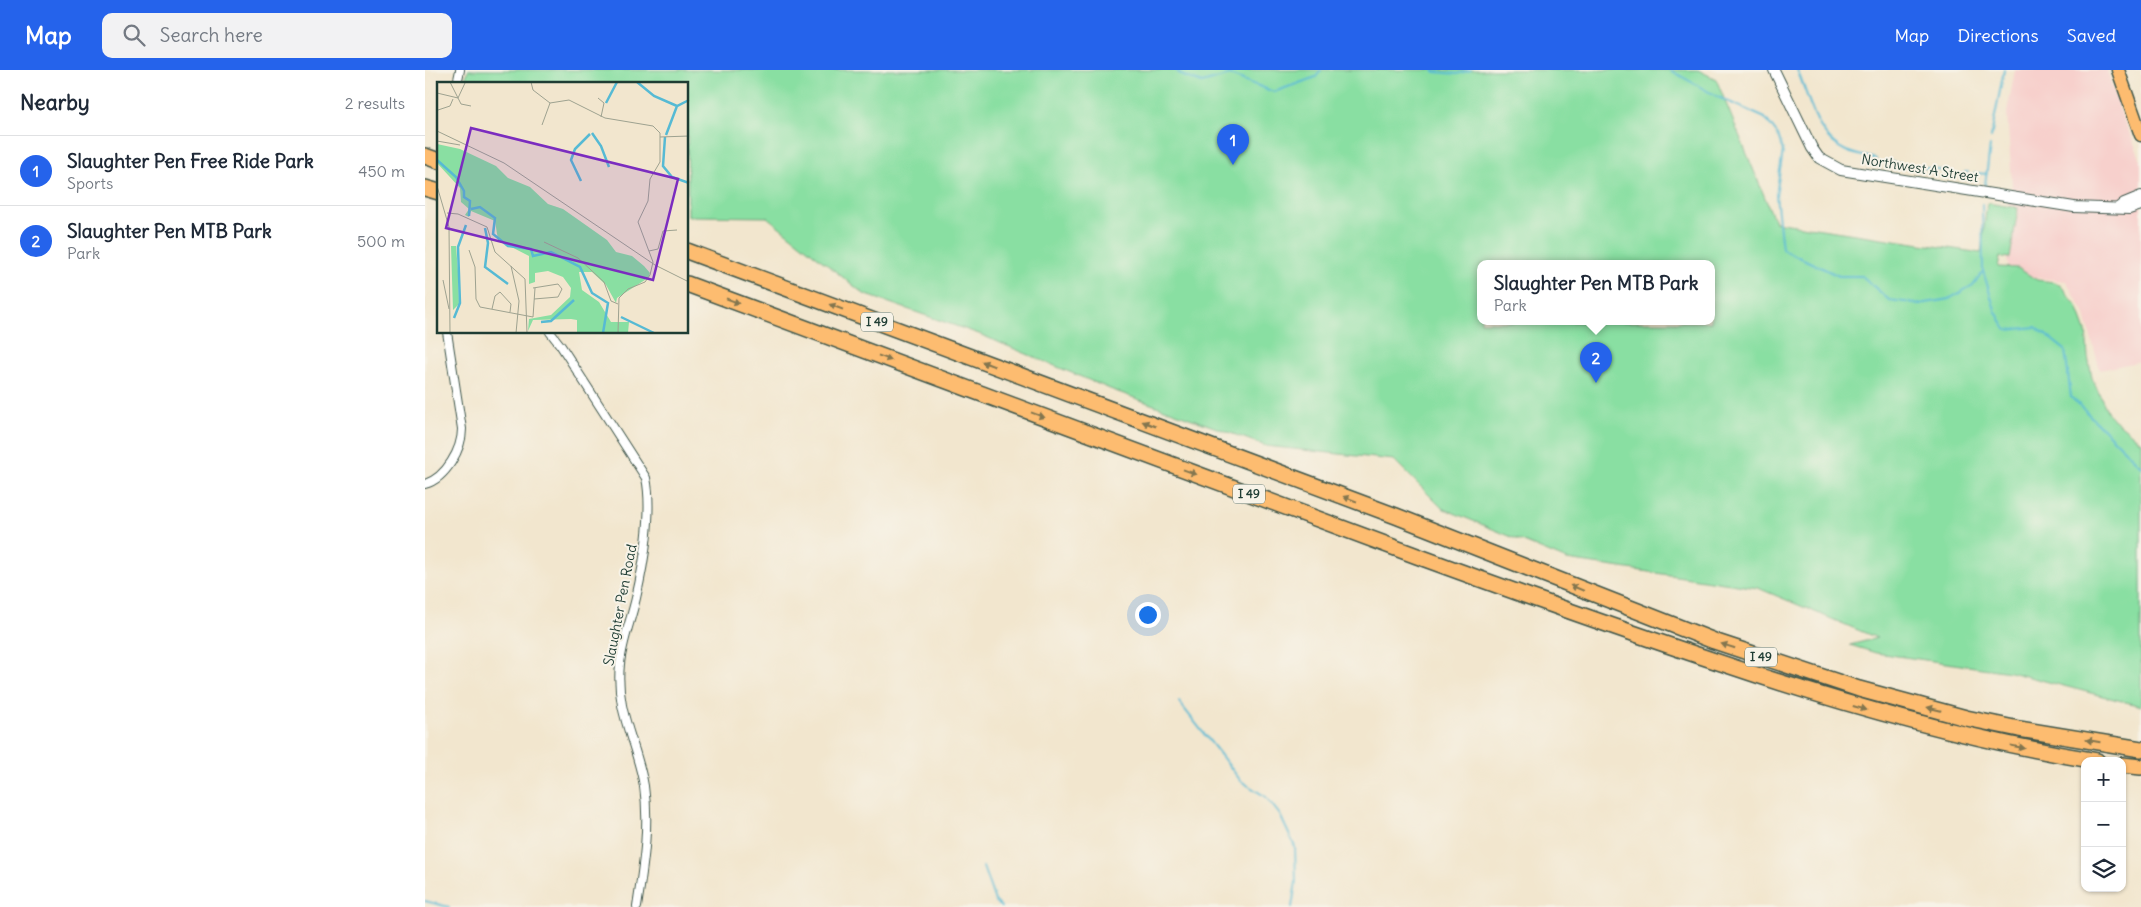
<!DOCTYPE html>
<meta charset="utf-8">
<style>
body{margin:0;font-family:Delius,sans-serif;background:#f2f2f3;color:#1f2937}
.controls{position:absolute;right:15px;bottom:15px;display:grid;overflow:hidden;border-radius:10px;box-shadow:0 1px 4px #0004}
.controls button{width:45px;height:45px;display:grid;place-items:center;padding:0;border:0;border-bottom:1px solid #e0e1e3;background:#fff;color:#1f2937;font:25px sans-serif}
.you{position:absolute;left:722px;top:544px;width:18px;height:18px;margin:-12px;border:4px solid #fff;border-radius:50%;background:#1a73e8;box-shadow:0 0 0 8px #1a73e833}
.badge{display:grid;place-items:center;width:32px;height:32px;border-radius:50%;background:#2563eb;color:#fff;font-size:16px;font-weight:700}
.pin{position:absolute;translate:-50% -41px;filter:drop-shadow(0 1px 2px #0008)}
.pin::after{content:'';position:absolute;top:26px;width:18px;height:15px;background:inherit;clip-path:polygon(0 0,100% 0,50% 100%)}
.popup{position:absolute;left:1052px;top:190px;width:238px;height:65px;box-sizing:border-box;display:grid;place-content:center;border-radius:10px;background:#fff;filter:drop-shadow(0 1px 4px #0005);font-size:16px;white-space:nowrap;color:#747a83}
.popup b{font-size:19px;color:#1f2937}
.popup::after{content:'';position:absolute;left:50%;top:100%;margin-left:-10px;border:10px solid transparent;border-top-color:#fff}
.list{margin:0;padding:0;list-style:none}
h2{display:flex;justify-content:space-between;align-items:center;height:65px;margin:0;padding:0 20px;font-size:21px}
h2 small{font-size:16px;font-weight:400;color:#747a83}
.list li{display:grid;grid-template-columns:32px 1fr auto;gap:15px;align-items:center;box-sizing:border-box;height:70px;padding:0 20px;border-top:1px solid #e0e1e3}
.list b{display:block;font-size:19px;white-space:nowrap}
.list p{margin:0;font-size:16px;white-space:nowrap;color:#747a83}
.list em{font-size:16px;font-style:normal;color:#747a83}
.icon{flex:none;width:28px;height:28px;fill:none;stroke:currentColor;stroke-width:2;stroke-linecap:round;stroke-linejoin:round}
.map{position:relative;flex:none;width:1716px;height:837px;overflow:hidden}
header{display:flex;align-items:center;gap:30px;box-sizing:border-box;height:70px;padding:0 25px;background:#2563eb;color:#fff}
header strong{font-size:24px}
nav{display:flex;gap:28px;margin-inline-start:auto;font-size:18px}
.search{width:350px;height:45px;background:#f2f2f3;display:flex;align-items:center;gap:12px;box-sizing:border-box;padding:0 18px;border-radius:10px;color:#747a83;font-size:19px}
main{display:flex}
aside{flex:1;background:#fff}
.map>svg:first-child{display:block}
</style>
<header>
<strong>Map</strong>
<div class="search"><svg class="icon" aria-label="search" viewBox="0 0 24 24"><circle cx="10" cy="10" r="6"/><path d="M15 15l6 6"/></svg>Search here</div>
<nav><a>Map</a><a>Directions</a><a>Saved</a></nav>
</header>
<main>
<aside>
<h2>Nearby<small>2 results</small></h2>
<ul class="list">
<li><span class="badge">1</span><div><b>Slaughter Pen Free Ride Park</b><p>Sports</p></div><em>450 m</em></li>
<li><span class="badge">2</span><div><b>Slaughter Pen MTB Park</b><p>Park</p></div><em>500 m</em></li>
</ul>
</aside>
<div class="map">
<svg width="1716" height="837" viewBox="0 0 1716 837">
<rect width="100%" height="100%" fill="#f7f3e8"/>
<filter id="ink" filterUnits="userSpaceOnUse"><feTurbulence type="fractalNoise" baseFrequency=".02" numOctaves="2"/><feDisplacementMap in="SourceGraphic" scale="10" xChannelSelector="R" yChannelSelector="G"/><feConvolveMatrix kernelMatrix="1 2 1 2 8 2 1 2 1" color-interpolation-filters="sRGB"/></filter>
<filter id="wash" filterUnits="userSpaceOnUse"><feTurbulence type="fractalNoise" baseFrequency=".0096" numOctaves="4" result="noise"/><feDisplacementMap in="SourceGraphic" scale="20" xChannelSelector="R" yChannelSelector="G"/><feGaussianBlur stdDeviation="1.12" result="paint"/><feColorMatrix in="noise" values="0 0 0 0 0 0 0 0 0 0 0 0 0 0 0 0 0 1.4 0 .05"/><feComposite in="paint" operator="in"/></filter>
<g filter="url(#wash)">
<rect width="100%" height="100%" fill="#f2e6ce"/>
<path fill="#f7d0cc" d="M1590,0H1682L1694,38L1716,90V291L1675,300L1659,242L1641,211L1585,205L1579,175L1587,114L1582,43Z"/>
<path fill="#89dfa2" stroke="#548e6b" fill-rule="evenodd" d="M43,0H1273L1291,9L1350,152L1556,183L1562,133L1593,138L1585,188L1575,187L1573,197L1593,198L1612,210L1629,212L1636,216L1652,236L1661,261L1663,287L1667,308L1684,345L1716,372V636L1585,602L1451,583L1425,575L1452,568L1333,518L1142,490L1017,438L969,390L841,376L685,319L554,264L439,224L342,147L263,146L262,14H39ZM1056,194H1286V252H1056Z"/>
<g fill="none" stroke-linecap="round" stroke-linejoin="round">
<path stroke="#56bad4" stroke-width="2" d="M751,0L756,5L777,13L805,5L849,22L891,7L896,0
M1008,0L1010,2L1032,4L1046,0
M1245,0L1293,27L1340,48L1353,65L1358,81L1351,125L1357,179L1414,206H1437L1464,230L1495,234L1524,229L1548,215L1558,201
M1372,0C1385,28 1390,67 1421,81C1430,85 1442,87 1451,89
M1566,67L1579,0
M1464,92L1526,102
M1540,102H1543
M1550,103L1562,104
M1560,115L1565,76
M1557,134L1558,201L1570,240L1581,260L1611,257L1640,280L1646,327L1716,396
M754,632L816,711L841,727L855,745L870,777L871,812L867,837
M558,797L570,831L576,837
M0,831L24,837"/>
</g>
</g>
<g filter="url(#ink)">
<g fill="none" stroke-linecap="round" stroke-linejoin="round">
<defs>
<path id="minor" d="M32,14L35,0
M125,262L136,276L221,408C228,441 219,494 211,528C206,550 197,572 195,594C190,642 212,673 219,716C225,757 218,797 212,837
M0,414C21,408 37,379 37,359L22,262"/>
<path id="tertiary" d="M1349,0L1387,78L1394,88L1416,100L1649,137L1704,139L1716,135
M1693,138L1699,133L1716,126"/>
<path id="primary" d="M1693,0L1716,65"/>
<path id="motorway" d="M0,86L14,91
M0,118L14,122
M262,181L971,446L1289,571L1434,619L1541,648L1594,659L1716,679
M262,214C506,305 749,396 992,486C1093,523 1194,559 1296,593C1420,635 1543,670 1672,691
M1697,695L1716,697"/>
</defs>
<use href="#minor" stroke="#3f564b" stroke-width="10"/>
<use href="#tertiary" stroke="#3f564b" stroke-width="12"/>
<use href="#primary" stroke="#3f564b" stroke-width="15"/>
<use href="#motorway" stroke="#3f564b" stroke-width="18"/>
<use href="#minor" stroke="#fff" stroke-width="8"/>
<use href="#tertiary" stroke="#fff" stroke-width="10"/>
<use href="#primary" stroke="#fdbc70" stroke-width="12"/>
<use href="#motorway" stroke="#fdbc70" stroke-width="15"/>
</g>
<defs><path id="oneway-solid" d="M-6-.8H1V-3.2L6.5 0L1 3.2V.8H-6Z" transform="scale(1.25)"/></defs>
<g fill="#83764f">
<use href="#oneway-solid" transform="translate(308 231) rotate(20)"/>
<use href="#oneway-solid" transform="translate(411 237) rotate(-159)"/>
<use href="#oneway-solid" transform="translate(460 288) rotate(20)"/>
<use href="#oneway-solid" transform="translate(563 294) rotate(-159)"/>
<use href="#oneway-solid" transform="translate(613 345) rotate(20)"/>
<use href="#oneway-solid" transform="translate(724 354) rotate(-159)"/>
<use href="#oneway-solid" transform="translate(765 402) rotate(20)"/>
<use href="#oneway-solid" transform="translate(925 429) rotate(-159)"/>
<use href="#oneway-solid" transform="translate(1152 518) rotate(-158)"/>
<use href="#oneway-solid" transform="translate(1303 576) rotate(-162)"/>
<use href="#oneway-solid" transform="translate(1435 638) rotate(16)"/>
<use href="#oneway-solid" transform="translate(1509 639) rotate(-166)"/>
<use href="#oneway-solid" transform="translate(1668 671) rotate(-171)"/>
<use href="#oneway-solid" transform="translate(1593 677) rotate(11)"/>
</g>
</g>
<g text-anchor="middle" stroke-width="4" stroke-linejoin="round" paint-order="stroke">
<g fill="#f7f3e8" stroke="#60746a" stroke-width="1">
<rect x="436" y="242.5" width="32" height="19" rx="4"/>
<rect x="808" y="414.5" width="32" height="19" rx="4"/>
<rect x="1320" y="577.5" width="32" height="19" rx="4"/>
</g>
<g font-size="12" font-weight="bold" fill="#1f3d34">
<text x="452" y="256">I 49</text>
<text x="824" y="428">I 49</text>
<text x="1336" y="591">I 49</text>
</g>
<g font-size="14" fill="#1f3d34" stroke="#f7f3e8">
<text transform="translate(1495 98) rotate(9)" y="5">Northwest A Street</text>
<text transform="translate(195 535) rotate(-79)" y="5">Slaughter Pen Road</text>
</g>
</g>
<g transform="translate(12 12)">
<rect width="251" height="251" fill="#f2e6ce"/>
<path d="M0,62L23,67L59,84L71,96L93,105L111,122L126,127L170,158L179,170L195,174L207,184L213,191L211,196L180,216L179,221L169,203L155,190H142L145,208L162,220L174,240H192L191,251H140V238L134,237L96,238L91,249L92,237L114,233L133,215L134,206L126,195L111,189L98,191V200L92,202V174L61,158L58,139L34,129L32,135L28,133L32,127L24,120L23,106L0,81ZM14,164H19L21,189L22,222L16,228Z" fill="#89dfa2"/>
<path fill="none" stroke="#56bad4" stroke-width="2.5" d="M200,0L217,14L240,24L252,18M169,21L180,0M155,51L164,64L172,85M229,53L240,24M228,55L226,84L235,95L252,101M0,78L19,95L27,109V115L33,119L32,134M144,99L134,78L138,67L153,52M34,127L43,125L58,136L56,152L71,164L94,167L96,174L114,170L143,185L155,211L171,221L166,251M48,146L51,161L48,185L71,202M184,235L217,251M17,236L23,221L21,165L29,143M104,240L114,239L137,218"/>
<path fill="none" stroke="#9ea290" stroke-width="1" d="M13,0L24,22L34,24M94,0L96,8L113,21M0,11L21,16L28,1M161,16L167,21L164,35M113,21L132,18L168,36L216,44L223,51V80L213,97L211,119L201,140L216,180L213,193L208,200L191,207L182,216L181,251M1,28L13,24L16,17M105,43L113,21M0,49L67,81L218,183L252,200M223,55L252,54M0,59L23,63M0,104L12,145L13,251M10,131L21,132L50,145L58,170L88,197L90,251M107,160L141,176L167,200L174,219L181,222M32,168L38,185L39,217L43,225L96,235L98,206M212,169L221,167L226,149L240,148M74,184L82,219L79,251M6,198L12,227M96,206L121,202L125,207L121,215L97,217M55,227L58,214L63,210L74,222L73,230"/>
<path fill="#7b2cbf" fill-opacity="0.15" stroke="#7b2cbf" stroke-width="2.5" d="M34,46L241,97L216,198L9,146Z"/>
<rect width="251" height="251" fill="none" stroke="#1f3d34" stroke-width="2.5"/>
</g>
</svg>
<div class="controls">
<button>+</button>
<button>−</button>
<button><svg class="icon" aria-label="layers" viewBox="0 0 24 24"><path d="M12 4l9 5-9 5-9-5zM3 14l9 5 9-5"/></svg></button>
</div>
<div class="you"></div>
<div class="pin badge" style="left:808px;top:95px">1</div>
<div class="pin badge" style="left:1171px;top:313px">2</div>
<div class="popup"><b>Slaughter Pen MTB Park</b>Park</div>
</div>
</main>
